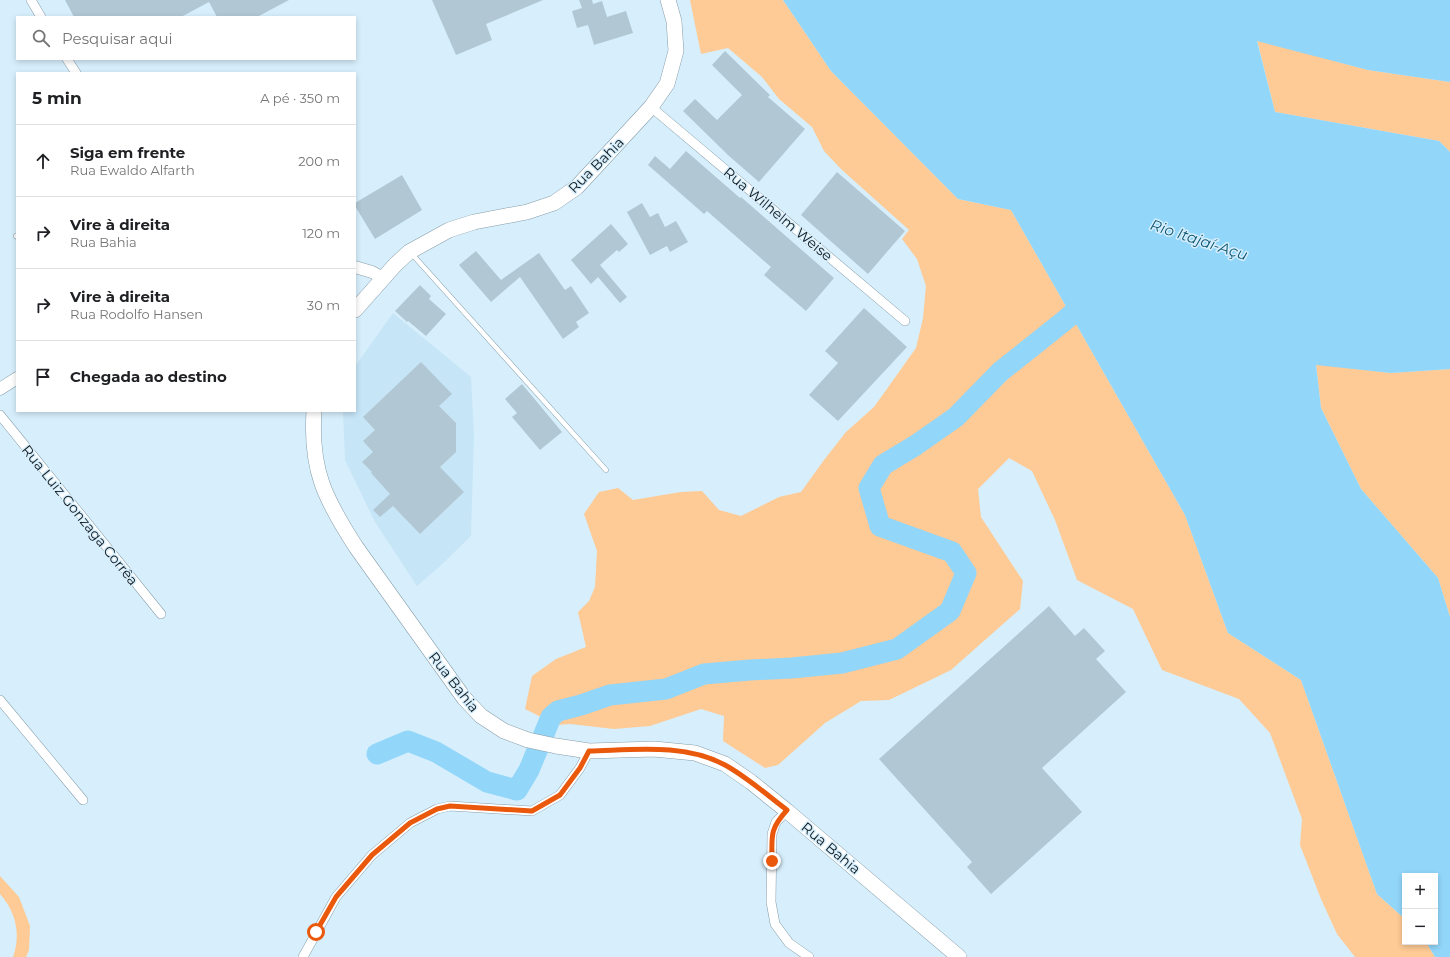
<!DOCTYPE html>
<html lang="pt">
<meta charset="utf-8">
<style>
body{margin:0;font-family:Montserrat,sans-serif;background:#f2f2f2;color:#202124}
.controls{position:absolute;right:12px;bottom:12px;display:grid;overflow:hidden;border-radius:0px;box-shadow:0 2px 6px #0003}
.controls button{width:36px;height:36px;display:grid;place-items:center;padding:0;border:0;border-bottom:1px solid #e0e0e0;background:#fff;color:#202124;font:20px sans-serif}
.stop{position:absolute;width:12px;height:12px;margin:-9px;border:3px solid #ea580c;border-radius:50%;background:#fff}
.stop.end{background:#ea580c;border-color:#fff;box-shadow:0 1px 4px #0008}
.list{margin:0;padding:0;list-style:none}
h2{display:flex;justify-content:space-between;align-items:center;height:52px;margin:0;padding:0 16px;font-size:17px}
h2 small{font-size:13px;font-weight:400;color:#757577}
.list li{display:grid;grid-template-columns:26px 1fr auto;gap:12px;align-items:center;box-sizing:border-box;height:72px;padding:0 16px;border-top:1px solid #e0e0e0}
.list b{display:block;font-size:15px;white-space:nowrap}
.list p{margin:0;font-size:13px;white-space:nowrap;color:#757577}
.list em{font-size:13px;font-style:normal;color:#757577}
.icon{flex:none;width:22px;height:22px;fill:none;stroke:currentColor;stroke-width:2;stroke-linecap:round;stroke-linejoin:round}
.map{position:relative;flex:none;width:1450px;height:957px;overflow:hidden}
.search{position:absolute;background:#fff;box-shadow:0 2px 6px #0003;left:16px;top:16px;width:340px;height:44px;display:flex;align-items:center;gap:10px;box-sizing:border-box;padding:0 14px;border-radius:0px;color:#757577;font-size:15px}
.panel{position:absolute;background:#fff;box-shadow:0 2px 6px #0003;left:16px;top:72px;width:340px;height:340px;border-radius:0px}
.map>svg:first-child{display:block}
</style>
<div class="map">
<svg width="1450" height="957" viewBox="0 0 1450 957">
<rect width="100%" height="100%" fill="#d7effc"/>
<path fill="#c6e5f7" d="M393,313L471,377L474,436L471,536L439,567L417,586L375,522L345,460L343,412V411H355L356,365Z"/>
<path fill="#feca95" d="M690,0H783L831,71L958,199L1011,210L1185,515L1228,633L1301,680L1377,894L1405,919V942H1426L1435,957H1355L1337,934L1321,899L1300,845L1302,819L1270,733L1239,699L1162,670L1133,609L1077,580L1055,520L1032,471L1009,458L978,489L981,517L1023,581L1020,609L951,670L889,700L861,701L825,723L778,765L765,768L723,741L724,716L701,709L650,726L614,729L570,724L557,725L525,709L532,676L556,659L586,647L578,612L589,601L595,587L597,551L584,514L599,492L618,488L633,500L681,492L702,491L719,510L741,516L779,497L801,492L824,460L846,432L874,407L916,348L923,318L926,286L917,259L902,239L909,230L841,169L824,151L812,127L779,99L762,77L728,48L701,54Z
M1257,40L1368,70L1450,82V152L1439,141L1275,112Z
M1316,364L1391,373L1450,369V617L1438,578L1361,489L1321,408Z
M0,876L19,897L30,926L29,950L26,957H13C21,934 16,912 0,894Z"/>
<path fill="#92d6fa" d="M783,0H1450V82L1368,70L1257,41L1275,112L1439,141L1450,152V369L1391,373L1316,365L1321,408L1361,489L1438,578L1450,617V957H1435L1426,942H1435V876H1405V919L1377,894L1301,680L1228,633L1185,515L1011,210L958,199L831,71Z"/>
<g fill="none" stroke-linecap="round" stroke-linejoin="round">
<path stroke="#92d6fa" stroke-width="21" d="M377,754L408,741L436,752L487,782L517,790L529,770L551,717L558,711L581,705L610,695L666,689L704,674L750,670L792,668L842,663L897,649L950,611L966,573L952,552L880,526L869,488L883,465L916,445L956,417L1000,372L1064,321L1092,297"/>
</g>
<path fill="#b1c8d4" d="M65,0H289L257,17H217L209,2L181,17H74Z
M432,0H543L486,24L492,40L456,55Z
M579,0H592L593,4L602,1L607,17L626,11L633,33L594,45L588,25L577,28L572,11L582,8Z
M725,51L770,95L768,97L805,129L759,182L729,156L683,111L695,99L717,120L742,95L712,65Z
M686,151L740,198L741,197L834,278L806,311L764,275L771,267L707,211L704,214L648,165L655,156L670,169Z
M837,172L905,231L868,274L801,215Z
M402,175L422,210L375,239L355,206V203Z
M642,203L650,217L658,213L665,227L676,221L688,242L670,252L667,246L650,255L627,212Z
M611,224L628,244L619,252L617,250L600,265L627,297L620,303L598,277L591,284L571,260Z
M476,251L501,280L539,253L565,290L571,286L589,313L576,322L579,327L563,339L520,277L491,302L459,265Z
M420,285L431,296L429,299L446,314L426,336L408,321L407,322L395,311Z
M864,308L907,347L838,421L809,395L838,363L825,351Z
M421,362L452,394L439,406L456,423V452L440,467L464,492L420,534L393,506L380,517L373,510L390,494L371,473L372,472L362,462L373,452L363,441L375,430L363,417Z
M522,384L562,432L540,450L512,417L517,413L505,399Z
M1049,606L1075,636L1084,628L1105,651L1096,659L1126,692L1042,768L1082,812L991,894L967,867L972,862L879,759Z"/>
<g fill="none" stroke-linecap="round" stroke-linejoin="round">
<defs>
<path id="service" d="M16,236L17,237
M411,253L606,470"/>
<path id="minor" d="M31,0L41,17
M67,59L76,73
M651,107L905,321
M0,415L161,614
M0,700L83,800
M787,811L776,822L772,834L771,902L775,924L789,943L809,957
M303,957L336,897L372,855L410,823L437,809L450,806L532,811L560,795L580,768L589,751"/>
<path id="tertiary" d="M355,267L372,272L383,278
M0,389L17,378"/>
<path id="primary" d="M355,310L395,265L409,252L449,230L474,222L527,212L554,203L577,187L651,107L667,84L676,51L674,21L668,0
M314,411C310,470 325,499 356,547L464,698L481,716L504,731L528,740L556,746L589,751L654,749L695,753L725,764L751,782L787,811L959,957"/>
</defs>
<use href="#service" stroke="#879da9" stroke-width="5.5"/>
<use href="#minor" stroke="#879da9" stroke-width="10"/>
<use href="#tertiary" stroke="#879da9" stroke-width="13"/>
<use href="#primary" stroke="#879da9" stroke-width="16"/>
<use href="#service" stroke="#fff" stroke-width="4.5"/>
<use href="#minor" stroke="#fff" stroke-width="9"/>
<use href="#tertiary" stroke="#fff" stroke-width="12"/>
<use href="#primary" stroke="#fff" stroke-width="15"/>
</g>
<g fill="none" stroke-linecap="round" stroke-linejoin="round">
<path stroke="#ea580c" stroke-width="5" d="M316,932L336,897L372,855L410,823L437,809L450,806L532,811L560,795L580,768L589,751C633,750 684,743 725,765C747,777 767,795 787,810C769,830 772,836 772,861"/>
</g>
<g text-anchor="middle" stroke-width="3" stroke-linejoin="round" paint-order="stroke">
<g font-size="14" fill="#11191e" stroke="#d7effc">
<text transform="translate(596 165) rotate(-45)" y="5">Rua Bahia</text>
<text transform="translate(778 214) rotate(40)" y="5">Rua Wilhelm Weise</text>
<text transform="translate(80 515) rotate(51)" y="5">Rua Luiz Gonzaga Corrêa</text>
<text transform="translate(454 682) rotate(52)" y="5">Rua Bahia</text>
<text transform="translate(831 848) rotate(40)" y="5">Rua Bahia</text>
</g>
<g font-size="15" font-style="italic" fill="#0d5674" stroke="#d7effc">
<text transform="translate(1199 240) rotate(18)" y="5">Rio Itajaí-Açu</text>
</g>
</g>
</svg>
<div class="controls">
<button>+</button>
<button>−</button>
</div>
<div class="stop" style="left:316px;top:932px"></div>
<div class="stop end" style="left:772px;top:861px"></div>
<div class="search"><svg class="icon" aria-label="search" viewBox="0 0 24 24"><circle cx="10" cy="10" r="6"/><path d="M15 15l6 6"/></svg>Pesquisar aqui</div>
<section class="panel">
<h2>5 min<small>A pé · 350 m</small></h2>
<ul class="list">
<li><svg class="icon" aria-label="ahead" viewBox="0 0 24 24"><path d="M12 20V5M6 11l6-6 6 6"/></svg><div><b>Siga em frente</b><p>Rua Ewaldo Alfarth</p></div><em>200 m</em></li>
<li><svg class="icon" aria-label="right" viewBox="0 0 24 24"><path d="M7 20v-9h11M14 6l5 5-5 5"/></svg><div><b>Vire à direita</b><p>Rua Bahia</p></div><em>120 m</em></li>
<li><svg class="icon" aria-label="right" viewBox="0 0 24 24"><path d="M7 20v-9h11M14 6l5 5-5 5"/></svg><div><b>Vire à direita</b><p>Rua Rodolfo Hansen</p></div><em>30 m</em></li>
<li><svg class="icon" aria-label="arrive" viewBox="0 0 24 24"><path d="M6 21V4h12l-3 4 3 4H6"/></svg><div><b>Chegada ao destino</b></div></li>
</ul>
</section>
</div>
